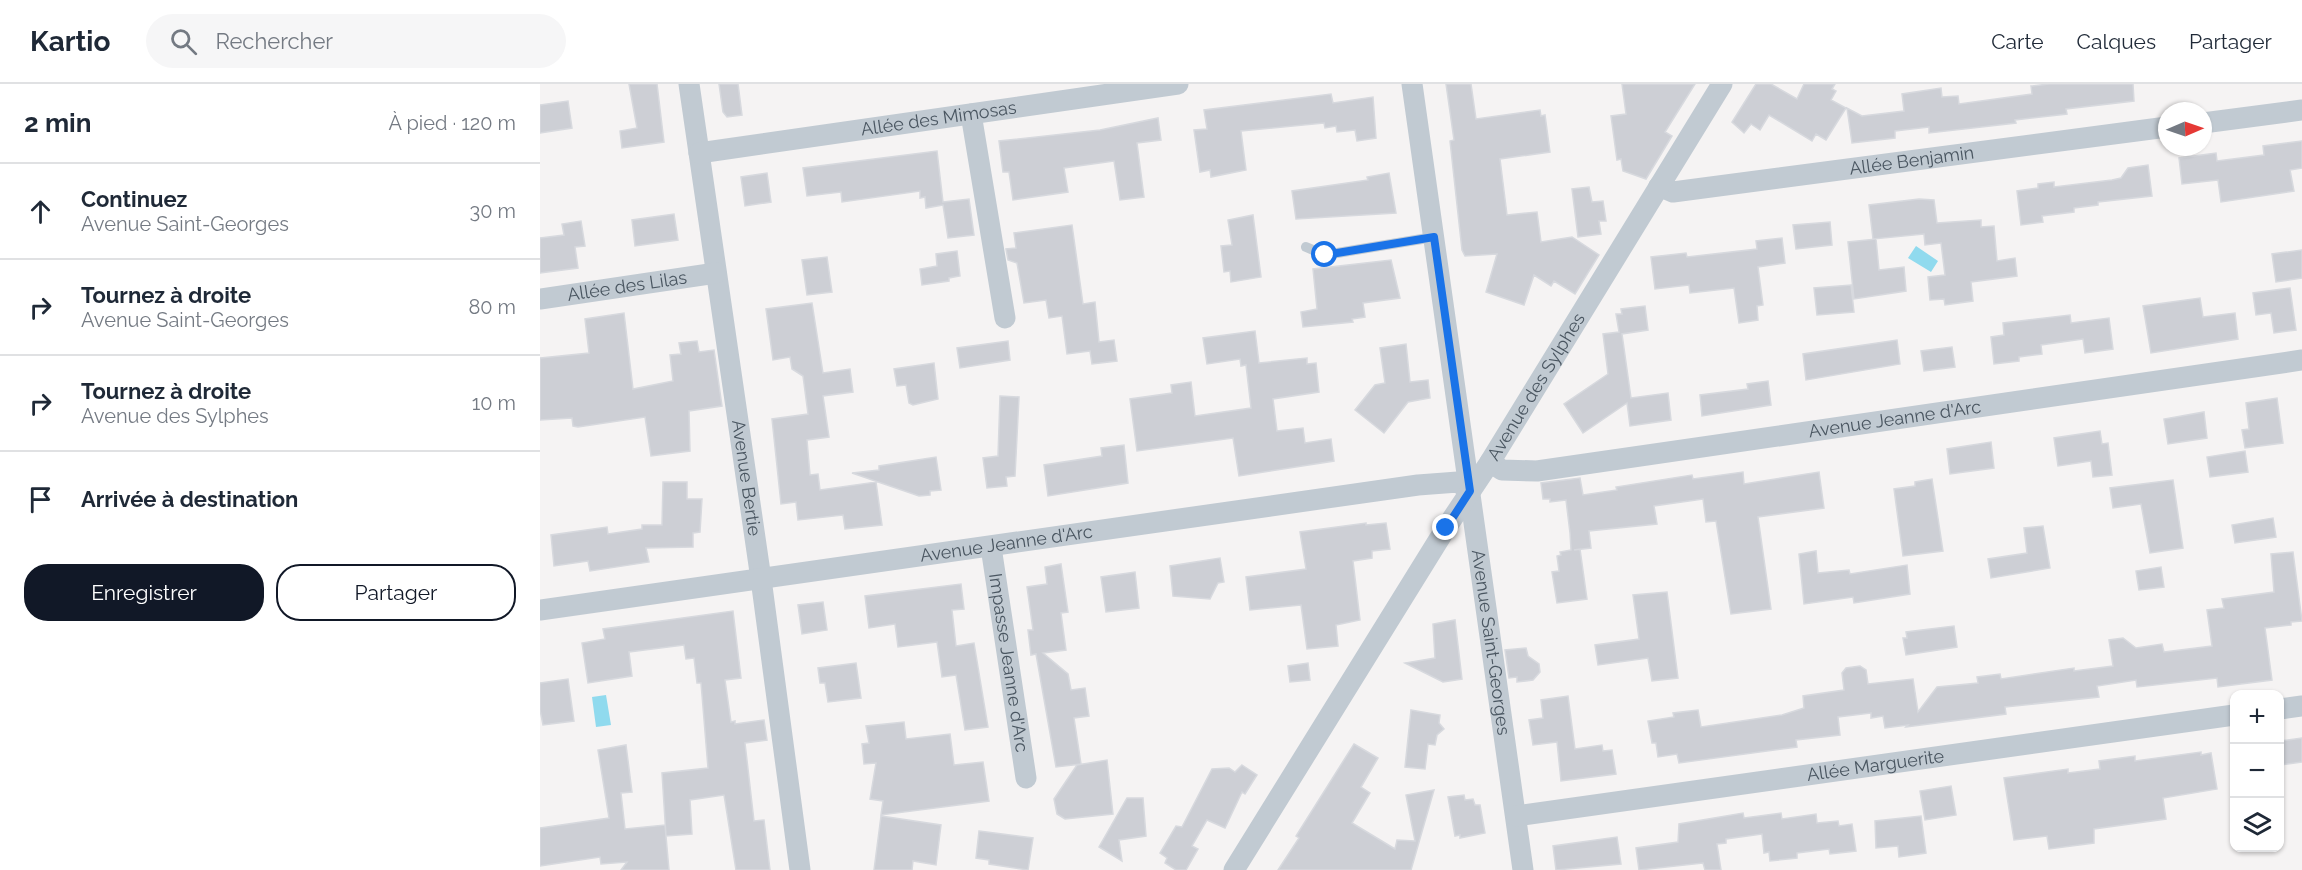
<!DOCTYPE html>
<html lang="fr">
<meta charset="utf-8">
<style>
body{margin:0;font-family:Raleway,sans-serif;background:#f6f6f7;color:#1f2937}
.controls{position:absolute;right:18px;bottom:18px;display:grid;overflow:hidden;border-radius:12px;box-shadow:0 2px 4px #0004}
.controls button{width:54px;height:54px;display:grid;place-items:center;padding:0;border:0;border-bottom:2px solid #e0e1e3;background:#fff;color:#1f2937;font:30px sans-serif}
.compass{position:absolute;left:1618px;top:18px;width:54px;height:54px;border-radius:50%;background:#fff;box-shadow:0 2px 4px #0004;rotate:88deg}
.stop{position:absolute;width:18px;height:18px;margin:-14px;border:4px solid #1a73e8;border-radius:50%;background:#fff}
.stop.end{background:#1a73e8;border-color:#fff;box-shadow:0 2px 6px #0008}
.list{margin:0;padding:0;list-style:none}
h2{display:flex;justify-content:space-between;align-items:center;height:78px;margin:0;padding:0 24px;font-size:26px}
h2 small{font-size:20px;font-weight:400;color:#747a83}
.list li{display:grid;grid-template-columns:39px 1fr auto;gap:18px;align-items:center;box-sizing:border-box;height:96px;padding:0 24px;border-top:2px solid #e0e1e3}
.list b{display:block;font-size:22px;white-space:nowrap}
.list p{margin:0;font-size:20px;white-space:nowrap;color:#747a83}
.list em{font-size:20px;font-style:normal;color:#747a83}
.actions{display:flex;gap:12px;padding:18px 24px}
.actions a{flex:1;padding:14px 0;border:2px solid #111827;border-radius:24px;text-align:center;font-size:21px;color:#111827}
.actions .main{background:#111827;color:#fff}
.icon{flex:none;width:33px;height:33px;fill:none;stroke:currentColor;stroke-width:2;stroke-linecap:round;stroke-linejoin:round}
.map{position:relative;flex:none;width:1762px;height:786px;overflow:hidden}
header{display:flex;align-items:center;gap:36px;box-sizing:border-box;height:84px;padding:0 30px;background:#fff;border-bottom:2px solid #e0e1e3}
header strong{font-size:28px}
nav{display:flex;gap:33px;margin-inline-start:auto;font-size:21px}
.search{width:420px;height:54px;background:#f6f6f7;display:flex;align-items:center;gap:15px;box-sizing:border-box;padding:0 21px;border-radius:33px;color:#747a83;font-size:22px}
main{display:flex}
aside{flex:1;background:#fff}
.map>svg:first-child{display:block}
</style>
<header>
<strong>Kartio</strong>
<div class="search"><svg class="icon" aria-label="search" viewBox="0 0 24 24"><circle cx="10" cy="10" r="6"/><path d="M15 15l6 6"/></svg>Rechercher</div>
<nav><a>Carte</a><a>Calques</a><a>Partager</a></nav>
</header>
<main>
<aside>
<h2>2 min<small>À pied · 120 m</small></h2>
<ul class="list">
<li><svg class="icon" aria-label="ahead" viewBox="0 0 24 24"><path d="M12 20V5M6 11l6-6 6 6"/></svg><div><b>Continuez</b><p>Avenue Saint-Georges</p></div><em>30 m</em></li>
<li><svg class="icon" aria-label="right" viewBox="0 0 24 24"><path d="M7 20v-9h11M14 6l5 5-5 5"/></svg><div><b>Tournez à droite</b><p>Avenue Saint-Georges</p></div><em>80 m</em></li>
<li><svg class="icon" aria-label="right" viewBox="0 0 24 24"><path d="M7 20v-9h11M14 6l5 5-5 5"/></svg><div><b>Tournez à droite</b><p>Avenue des Sylphes</p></div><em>10 m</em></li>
<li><svg class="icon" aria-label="arrive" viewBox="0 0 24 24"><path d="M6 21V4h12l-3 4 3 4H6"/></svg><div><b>Arrivée à destination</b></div></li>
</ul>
<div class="actions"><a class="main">Enregistrer</a><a>Partager</a></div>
</aside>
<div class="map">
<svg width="1762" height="786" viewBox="0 0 1762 786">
<rect width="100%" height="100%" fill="#f5f3f3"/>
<path fill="#90daee" d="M1376,162L1398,177L1391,188L1368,174Z
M66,611L71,641L56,643L52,613Z"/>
<path fill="#cdcfd5" stroke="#d7d9de" stroke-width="1.5" d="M89,0H117L124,58L82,64L80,47L97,44Z
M179,0H198L202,31L187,33L183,28Z
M906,0H931L936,35L1000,26L1001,32L1005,31L1010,68L960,75L967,131L997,128L1001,158L1032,153L1059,171L1035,210L1014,197L1011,202L994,191L984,221L946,208L957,170L925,172L922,166L910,57L914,56Z
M1082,0H1155L1125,48L1132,52L1106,95L1083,87L1081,75L1077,76L1071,32L1086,30Z
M1216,0H1231L1257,15L1264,0H1295L1292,5L1296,7L1291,16L1306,24L1286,56L1276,50L1272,57L1229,31L1220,46L1211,40L1204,49L1192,38Z
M1509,0H1593L1594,17L1526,25L1527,30L1475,36L1476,39L1389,49V43L1355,47V54L1312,59L1307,24L1322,32L1364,27L1362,10L1401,4L1402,13L1418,12L1419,20L1492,10L1491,2Z
M791,10L793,19L833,13L836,54L817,57L815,46L797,48L796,42L785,44L784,39L701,47L706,86L671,93L670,86L660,88L654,46L667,45L664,26Z
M28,17L32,44L0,49V21Z
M618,34L621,56L597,59L604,113L580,116L574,77L524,84L528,108L473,116L469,88H463L459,57L560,46Z
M1762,57V84L1750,86L1754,107L1681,118L1678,96L1642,100L1639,74L1676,69L1677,77L1724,71L1723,62Z
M397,67L403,118L429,115L434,151L408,154L403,121L386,124L385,113L380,114V107L302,118L301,108L267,112L263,84Z
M1608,81L1612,112L1558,118V121L1534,124V128L1502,132L1503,138L1481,141L1477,107L1498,104V100L1514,98V103L1572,96L1581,94L1588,84Z
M227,89L231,118L205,122L201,93Z
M849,89L856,129L756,135L752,107L828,96L827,93Z
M1049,103L1052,118L1063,117L1066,137H1059L1061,150L1038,153L1032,105Z
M1379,115L1394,116L1397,139L1441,136V143L1454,142L1457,177L1475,174L1477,192L1431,198L1433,217L1405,221L1404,215L1390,216L1388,193L1405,191L1401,159L1385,161L1384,150L1333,155L1329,121Z
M134,130L138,156L95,162L92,136Z
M713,131L721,193L691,198L690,187L684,188L681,162L692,161L688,136Z
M41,137L45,162L35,163L38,184L0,189V154L24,151L22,140Z
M1290,138L1292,161L1256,165L1253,141Z
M532,141L543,220L555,218L559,258L574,256L577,277L552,280L550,267L527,270L522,232L509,234L506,216L484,219L477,179L468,176L466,165L476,164L474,149Z
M1242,154L1245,179L1218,183L1223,221L1217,222L1218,236L1199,239L1194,204L1150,209L1149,201L1115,205L1111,173L1146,169L1147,173L1217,165L1216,157Z
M1336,155L1339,186L1364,183L1366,207L1314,215L1308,158Z
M1762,166V194L1736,198L1732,170Z
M417,167L420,192L409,194V197L382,201L380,185L397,182L396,170Z
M287,173L292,208L267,211L262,176Z
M851,176L860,214L823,219L825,233L812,235L813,238L763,243L761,228L777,225L773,185Z
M1311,201L1314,228L1277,231L1274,204Z
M1750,204L1756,246L1734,249L1731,229L1716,231L1713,209Z
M1660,214L1663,233L1695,229L1698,255L1611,269L1603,222Z
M272,219L283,289L310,285L313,308L283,312L289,353L267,356L270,391L278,390L280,406L336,398L342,441L305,445L303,431L258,436L256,418L241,420L232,335L268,330L263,292L252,285L250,273L233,276L226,225Z
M1105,222L1108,246L1082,250L1091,314L1128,309L1131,336L1090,342L1087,319L1043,349L1024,320L1068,290L1063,250L1079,248L1076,230H1082L1081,225Z
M84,229L93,305L133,297L130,271L141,270L139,259L157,257L159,268L174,266L182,322L149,327L150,367L111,372L105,333L38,343L33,342L32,334L0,336V274L49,269L45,235Z
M1530,231L1531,239L1569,234L1573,265L1545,269L1543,255L1501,261L1502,270L1479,273V277L1454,280L1451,253L1464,251L1463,239Z
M715,247L719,279L767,274V280L776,279L779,308L733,315L737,347L763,344L765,359L791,355L794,377L699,392L693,354L597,367L590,315L632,309L631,301L651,298L655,332L711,324L706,281L701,282L700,275L667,280L663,254Z
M1357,256L1360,280L1266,296L1263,270Z
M468,257L470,276L420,284L417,264Z
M866,260L870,298L888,296L890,314L868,318L844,349L815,326L835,301L845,299L840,264Z
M1412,263L1415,283L1384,287L1381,267Z
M394,279L398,315L373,321L369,319L366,301L357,302L354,285Z
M1228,297L1231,321L1162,332L1160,311L1208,305L1207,300Z
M460,312L479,313L475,392L466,393L467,402L447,404L443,374L458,372Z
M1737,314L1743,359L1705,364L1702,346L1709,345L1706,319Z
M1664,328L1667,354L1628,360L1624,335Z
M1560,347L1562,360L1568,359L1572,391L1553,393L1551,377L1518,382L1514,354Z
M1451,358L1454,384L1410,390L1407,365Z
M584,361L588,399L508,412L504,381L562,372L561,364Z
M1705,367L1708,388L1670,393L1667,373Z
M396,373L401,406L390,407V411L379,412L312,389L339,386V382Z
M1203,388L1204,400L1279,388L1284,424L1218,433L1231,525L1191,530L1176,437L1166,438L1163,415L1114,422L1117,440L1049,447L1051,464L1034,466L1040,465L1047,515L1017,519L1012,488L1019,487L1017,472L1021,471L1020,468L1031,466L1030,449L1026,416L1010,418V415H1003L1001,399L1040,394L1043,411L1077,406L1076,403L1152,391L1153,395Z
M1392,395L1403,467L1363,472L1354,405L1375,402V398Z
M1633,396L1643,464L1610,469L1601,420L1573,424L1570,404Z
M123,398H147V415H162L160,448L153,449V463L106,464L109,478L50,487L48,477L14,482L11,451L67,443L68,450L102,445V441H122Z
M1733,434L1736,453L1695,459L1692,441Z
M826,439V441L846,439L850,465L832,467V474L813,477L820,536L796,541L798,562L767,565L761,521L710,526L706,493L766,485L760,448Z
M1503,442L1510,484L1451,494L1448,475L1487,469L1484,444Z
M1276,467L1278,489L1309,486L1310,490L1367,481L1370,510L1314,519L1313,513L1264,520L1259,470Z
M1753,468L1762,537L1751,538V541L1725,544L1732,596L1678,603L1677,594L1597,603L1596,596L1557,602L1559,613L1465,623L1466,630L1366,643L1368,641L1345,644L1343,632L1331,634V629L1298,633L1300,651L1256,656L1257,663L1139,679L1137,670L1118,673L1116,659H1112L1108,637L1134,633L1133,629L1158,626L1161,643L1242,631L1264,624L1263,612L1304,606L1302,589L1306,584L1320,582L1326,586L1328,600L1373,595L1378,628L1397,603L1438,599L1437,593L1460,590L1461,595L1534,584V587L1573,582L1569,556L1583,554L1596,564L1622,560L1624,568L1672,562L1667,526L1684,524L1682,515L1734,508L1731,470Z
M680,474L684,498L678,499L670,515L633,512L630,482Z
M521,480L528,528L521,529L526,566L503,569L528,590L531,606L545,604L549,632L534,634L541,680L516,683L496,570L491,571L488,546H493L487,503L507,500L505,483Z
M1621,483L1624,503L1599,506L1596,487Z
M595,488L599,524L566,528L561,493Z
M421,500L424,525L412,526L416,562L434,559L448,643L425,646L416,591L402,593L397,558L358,563L355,540L329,544L325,512Z
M1127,508L1138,594L1112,597L1108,574L1058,581L1055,561L1099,555L1093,511Z
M283,518L287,546L262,550L258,521Z
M193,527L201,594L185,596L191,638L195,637V640L224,636L227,656L205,659L214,737L224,736L230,786H196L184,711L150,716L152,750L126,752L122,689L168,684L161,599H157L154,574L146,575L144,561L89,568L92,592L48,599L42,559L65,555L63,545Z
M915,536L922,595L903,598L865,579L895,574L893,540Z
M1414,542L1417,563L1366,571L1363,554H1367L1366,548Z
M986,564L988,572L999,580L1000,588L993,596L977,598V593L969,594L965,566Z
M316,579L321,614L288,618L285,599H280L278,584Z
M768,579L770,596L750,598L748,582Z
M28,595L34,637L3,641L0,626V599Z
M1028,612L1035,665L1062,661L1063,667L1072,666L1076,690L1021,697L1017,658L993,661L989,636L1003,634L1001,616Z
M871,626L900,631L899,639L904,645L897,651L895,661L888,660L885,685L865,683Z
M364,638L366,655L410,650L414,681L443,678L449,717L341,731L343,717L330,715L336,679L324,680L322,660L329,659L326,642Z
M1762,654V678L1740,681V657Z
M814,660L838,674L821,703L830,709L812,739L855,765L857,756L875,757L866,711L894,706L871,786H738L759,754L756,752Z
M86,661L92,708L81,709L85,745L125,741L129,786H81L87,778L61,780L60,773L0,782V744L69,734L58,666Z
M1661,668V671L1671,669L1677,705L1623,714L1626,735L1554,745V759L1509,765L1507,752L1474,756L1464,694L1528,685V689L1560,685L1559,677L1595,672V677Z
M567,676L573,730L525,735L517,730L514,715L537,681Z
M702,681L717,691L705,710L702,708L685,744L667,736L652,762L658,765L646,786H636L625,779L627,774L620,769L636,742L642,743L672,685L689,684L695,688Z
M1411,702L1416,731L1385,736L1380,707Z
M924,711L925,716L933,715L935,721H940L945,749L920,754V751L915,752L908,713Z
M587,714H603L606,752L579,756L582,777L559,763Z
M1203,729L1204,734L1241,729L1242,735L1276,730L1277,739L1298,737L1299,742L1312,740L1316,767L1290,770L1289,765L1257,769V774L1230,777L1229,768L1224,769L1222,750L1186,755V759L1177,760L1181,786H1165L1163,779L1099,786L1096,764L1138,758L1139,740Z
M341,732L401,741L396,781L373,777L372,786H334Z
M1381,732L1386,769L1359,773L1358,762L1336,764L1335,737Z
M439,747L493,754L488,786L449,780V776L436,774Z
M1077,753L1081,780L1016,786L1013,762Z"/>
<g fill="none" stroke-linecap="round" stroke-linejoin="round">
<path stroke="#c1cad2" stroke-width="10" d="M766,163L785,171L894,153"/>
<g stroke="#c1cad2" stroke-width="21">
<path id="s1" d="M149,0L221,495L260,786"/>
<path id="s2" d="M872,0L983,786"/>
<path d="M431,30L465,234"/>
<path d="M1663,39L1762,26"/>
<path id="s3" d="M159,69L638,0"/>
<path id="s4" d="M1119,102L1133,108L1627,43"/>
<path id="s5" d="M0,215L176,189"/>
<path id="s6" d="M950,378L962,386L997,387L1762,276"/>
<path id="s7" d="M451,463L486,694"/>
<path id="s8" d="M0,526L878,401L918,398L930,407"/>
<path d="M1740,625L1762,622"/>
<path id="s9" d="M976,732L1694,631"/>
<path id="s10" d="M694,786L906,444L950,378L1182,0"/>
</g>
</g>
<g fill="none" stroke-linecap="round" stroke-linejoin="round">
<path stroke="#1a73e8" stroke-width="8" d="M785,171L894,153L930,407L906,444"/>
</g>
<g text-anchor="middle" stroke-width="6" stroke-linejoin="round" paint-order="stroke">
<g font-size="18" fill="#4a5661" stroke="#fff">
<text dy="6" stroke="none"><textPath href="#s3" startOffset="242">Allée des Mimosas</textPath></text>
<text dy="6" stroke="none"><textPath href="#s4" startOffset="256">Allée Benjamin</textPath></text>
<text dy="6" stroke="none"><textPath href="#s5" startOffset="88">Allée des Lilas</textPath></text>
<text dy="6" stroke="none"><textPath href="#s10" startOffset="570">Avenue des Sylphes</textPath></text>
<text dy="6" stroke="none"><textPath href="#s6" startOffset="411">Avenue Jeanne d'Arc</textPath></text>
<text dy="6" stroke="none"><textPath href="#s1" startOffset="398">Avenue Bertie</textPath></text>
<text dy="6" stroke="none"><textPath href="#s8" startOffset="471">Avenue Jeanne d'Arc</textPath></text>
<text dy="6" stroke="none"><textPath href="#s2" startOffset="564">Avenue Saint-Georges</textPath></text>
<text dy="6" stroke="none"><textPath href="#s7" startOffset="117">Impasse Jeanne d'Arc</textPath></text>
<text dy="6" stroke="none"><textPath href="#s9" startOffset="363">Allée Marguerite</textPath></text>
</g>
</g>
</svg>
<div class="controls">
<button>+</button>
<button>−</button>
<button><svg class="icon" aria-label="layers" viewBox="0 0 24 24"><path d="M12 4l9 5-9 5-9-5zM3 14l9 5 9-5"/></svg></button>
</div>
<svg class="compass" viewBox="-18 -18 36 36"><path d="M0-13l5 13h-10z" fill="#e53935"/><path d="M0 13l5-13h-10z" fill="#747a83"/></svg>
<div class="stop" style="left:785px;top:171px"></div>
<div class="stop end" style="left:906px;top:444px"></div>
</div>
</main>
